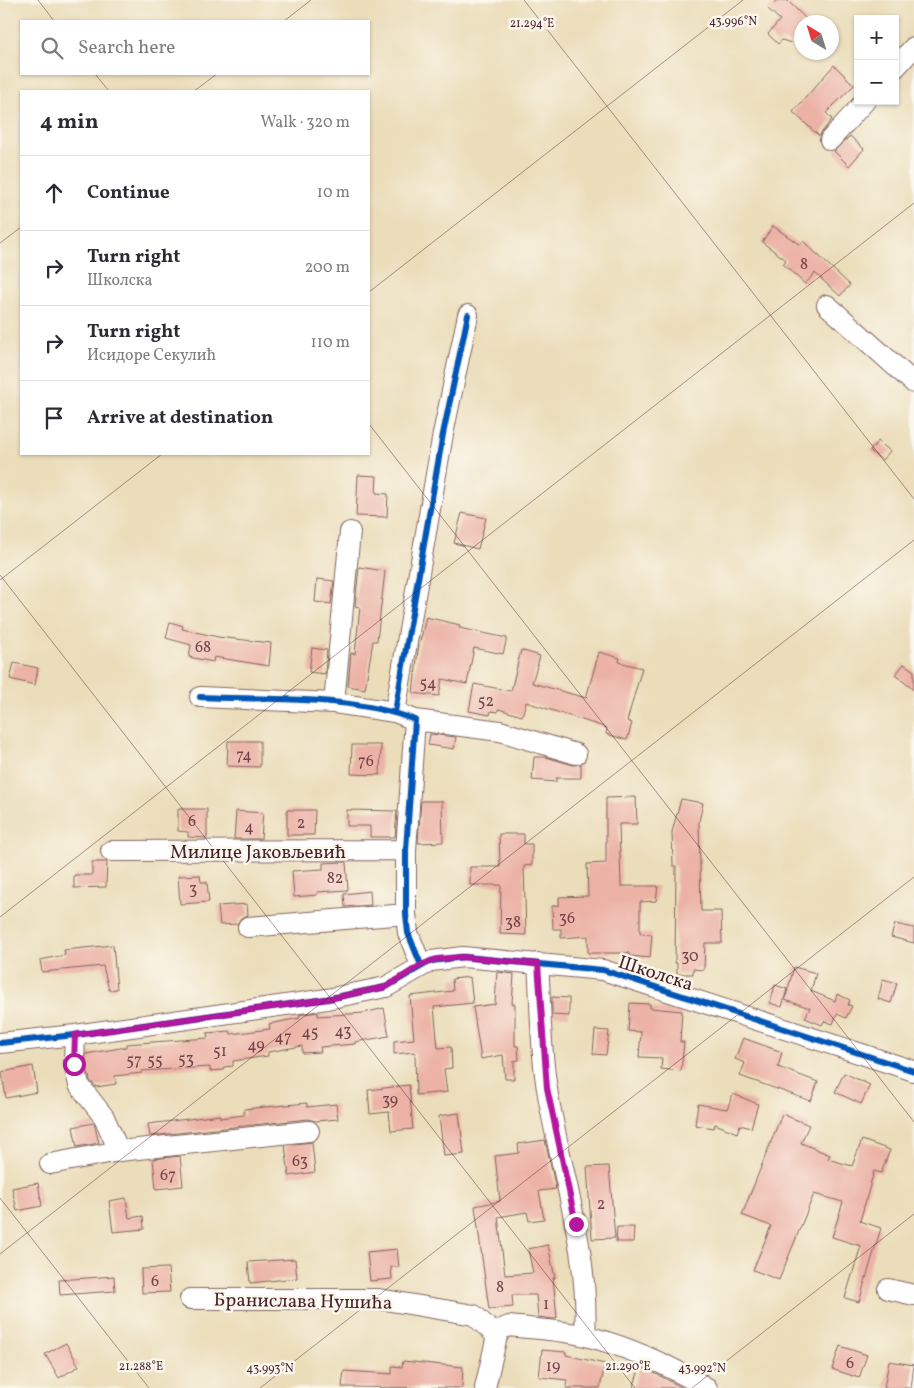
<!DOCTYPE html>
<meta charset="utf-8">
<style>
body{margin:0;font-family:Vollkorn,serif;background:#f2f2f3;color:#2b2b33}
.controls{position:absolute;right:15px;top:15px;display:grid;overflow:hidden;border-radius:0px;box-shadow:0 1px 4px #0004}
.controls button{width:45px;height:45px;display:grid;place-items:center;padding:0;border:0;border-bottom:1px solid #e1e1e2;background:#fff;color:#2b2b33;font:25px sans-serif}
.compass{position:absolute;left:794px;top:15px;width:45px;height:45px;border-radius:50%;background:#fff;box-shadow:0 1px 4px #0004;rotate:322deg}
.stop{position:absolute;width:15px;height:15px;margin:-11px;border:4px solid #b5179e;border-radius:50%;background:#fff}
.stop.end{background:#b5179e;border-color:#fff;box-shadow:0 1px 5px #0008}
.list{margin:0;padding:0;list-style:none}
h2{display:flex;justify-content:space-between;align-items:center;height:65px;margin:0;padding:0 20px;font-size:21px}
h2 small{font-size:16px;font-weight:400;color:#7c7c81}
.list li{display:grid;grid-template-columns:32px 1fr auto;gap:15px;align-items:center;box-sizing:border-box;height:75px;padding:0 20px;border-top:1px solid #e1e1e2}
.list b{display:block;font-size:19px;white-space:nowrap}
.list p{margin:0;font-size:16px;white-space:nowrap;color:#7c7c81}
.list em{font-size:16px;font-style:normal;color:#7c7c81}
.icon{flex:none;width:28px;height:28px;fill:none;stroke:currentColor;stroke-width:2;stroke-linecap:round;stroke-linejoin:round}
.map{position:relative;flex:none;width:914px;height:1388px;overflow:hidden}
.search{position:absolute;background:#fff;box-shadow:0 1px 4px #0004;left:20px;top:20px;width:350px;height:55px;display:flex;align-items:center;gap:12px;box-sizing:border-box;padding:0 18px;border-radius:0px;color:#7c7c81;font-size:19px}
.panel{position:absolute;background:#fff;box-shadow:0 1px 4px #0004;left:20px;top:90px;width:350px;height:365px;border-radius:0px}
.map>svg:first-child{display:block}
</style>
<div class="map">
<svg width="914" height="1388" viewBox="0 0 914 1388">
<rect width="100%" height="100%" fill="#fbf7ec"/>
<filter id="ink" filterUnits="userSpaceOnUse"><feTurbulence type="fractalNoise" baseFrequency=".02" numOctaves="2"/><feDisplacementMap in="SourceGraphic" scale="10" xChannelSelector="R" yChannelSelector="G"/><feConvolveMatrix kernelMatrix="1 2 1 2 8 2 1 2 1" color-interpolation-filters="sRGB"/></filter>
<filter id="wash" filterUnits="userSpaceOnUse"><feTurbulence type="fractalNoise" baseFrequency=".0096" numOctaves="4" result="noise"/><feDisplacementMap in="SourceGraphic" scale="20" xChannelSelector="R" yChannelSelector="G"/><feGaussianBlur stdDeviation="1.12" result="paint"/><feColorMatrix in="noise" values="0 0 0 0 0 0 0 0 0 0 0 0 0 0 0 0 0 1.4 0 .05"/><feComposite in="paint" operator="in"/></filter>
<g filter="url(#wash)">
<rect width="100%" height="100%" fill="#ebddba"/>
<g id="blocks">
<path fill="#ecb2a6" d="M777,0H787L808,21L802,22V27L796,33L794,40L791,43L782,40L778,44L768,34L780,20L768,9Z
M834,65L854,85L826,113L832,119L819,136L793,112Z
M850,136L864,149L849,166L834,151Z
M773,226L800,245L803,241L850,285L840,296L815,273L805,284L783,264L786,260L762,242Z
M878,441L890,451L882,460L870,451Z
M358,475L377,476L376,493L388,494L387,517L356,516Z
M462,513L486,518L478,549L454,543Z
M359,567L385,571L377,641H373L365,689L348,686L351,653L355,654L360,607L355,606Z
M317,579L334,581L331,604L315,602Z
M426,617L460,625L459,628L507,638L503,654L474,648L467,684L442,679L439,696L413,693L418,650Z
M170,622L183,626L182,629L218,637L271,643L269,666L214,657L213,662L189,657L191,645L166,638Z
M312,648L327,650L325,674L309,672Z
M521,650L540,656L532,683L586,698L599,652L620,658L619,662L642,668L627,721L632,723L627,740L606,734L607,728L526,702L522,716L498,709V712L491,711L490,715L469,711L474,684L511,691Z
M14,663L38,668L35,685L10,679Z
M904,664L914,671V690L895,675Z
M430,734L456,737L454,749L428,745Z
M228,741H260V767L227,766Z
M352,745H381L380,775L351,774Z
M534,757H546L573,765L581,764V778H556V782L532,780Z
M636,797L637,824H619L621,886H658L656,901L640,902V933L652,934L650,958L629,956V953H588V936L561,938V929H553L552,906L559,905V897L588,896L587,864L606,863V798Z
M681,799L703,803L699,822L701,911H721L722,943H705L704,970L693,969V974H677V963H675L676,866H673L672,832Z
M421,801H442L443,842L418,843Z
M178,809H207V838L188,837V832L178,831Z
M287,810H315L314,835H287Z
M347,810L397,811L395,837H370V826H347Z
M236,811L263,813L261,839H234Z
M499,834H524V844H532V865L524,866L526,935L500,934L501,885H470V867H500Z
M92,862H107L106,887L74,888V875H92Z
M346,862L348,890L317,892V895L294,897L292,871L323,869V863Z
M200,875L201,882H207L209,902L180,904L178,876Z
M370,891L371,905L345,907L344,894Z
M247,904L248,915L241,918L237,924L220,925L218,906Z
M895,924L914,928V943L891,937Z
M113,945L117,989L109,990L103,966L42,972L40,960L65,955L64,950Z
M794,967L816,973L811,991L835,1001L837,994L850,1000L848,1005L852,1006L846,1018L837,1014L833,1024L824,1021L822,1025L805,1018L810,1008L785,1000Z
M497,972L514,974L512,1004H515V1046H518L519,1060L514,1061V1079H505L503,1055L481,1059L473,1007L495,1004Z
M470,977L473,1003L434,1007L438,1048L451,1047L452,1068L444,1069L447,1092L416,1095L415,1052L394,1054V1041L414,1039L410,996L453,991L452,979Z
M883,979L897,983L891,1003L878,999Z
M775,985L787,989L782,1007L770,1003Z
M552,997L569,998V1016L552,1015Z
M630,1003L650,1004V1008L682,1011L680,1042H684L681,1071L661,1069L662,1058L639,1057L641,1032L628,1031Z
M384,1008L389,1036L355,1042V1044L320,1047L321,1052L302,1053V1046L268,1052V1056L233,1061V1066L224,1067V1070L210,1071V1067L141,1071L142,1073L115,1076L116,1084L96,1087L90,1080L86,1063V1054L126,1047V1044L208,1038L207,1033L230,1031L231,1034L270,1029L269,1024L300,1018L299,1015L318,1012V1016L364,1013Z
M595,1030L609,1031L606,1055L593,1054Z
M743,1038L782,1052L778,1067L818,1082L811,1101L740,1076L745,1063L735,1059Z
M33,1066L37,1092L6,1098L2,1072Z
M844,1073L870,1085L861,1104L835,1092Z
M409,1085L413,1129L391,1131L389,1112L370,1114L368,1090Z
M733,1094L758,1104L751,1128L740,1125L737,1133L715,1124L714,1128L695,1125L698,1104L727,1109Z
M307,1103V1107L336,1104L338,1119L316,1121L308,1119L150,1136L148,1124L220,1115V1118L244,1115V1109Z
M459,1113L464,1154L444,1156L439,1116Z
M782,1114L809,1125L801,1143L830,1155L828,1159L852,1166L862,1140L890,1150L881,1173L874,1171L860,1221L881,1228L859,1302L845,1298L861,1246L832,1237L843,1202L814,1194L779,1280L753,1270L771,1226L742,1215Z
M94,1123L99,1143L77,1147L73,1127Z
M545,1140L556,1189L539,1191L544,1219L529,1221L527,1212L498,1217L505,1275L533,1273L528,1249L548,1245L555,1278H553L557,1318L554,1319L538,1317L536,1295H512L513,1307L489,1309L475,1206L500,1201L495,1156L519,1153L518,1144Z
M312,1142L315,1172L289,1176L285,1145Z
M180,1156L183,1186L156,1189L153,1159Z
M609,1166L615,1238L592,1239L587,1167Z
M38,1183L42,1206L17,1211L12,1188Z
M126,1198L129,1218L143,1216L144,1229L113,1232L109,1201Z
M617,1227H634L633,1242H616Z
M397,1249L399,1267H391L392,1279L370,1281L367,1252Z
M295,1259L297,1278L250,1283L248,1262Z
M168,1268L170,1292L142,1293L141,1269Z
M114,1276L115,1291L60,1295L59,1280Z
M66,1343L79,1366L59,1378L45,1354Z
M840,1346L867,1355L859,1378L832,1369Z
M542,1350L566,1352V1355L605,1364L600,1388H566L567,1380L539,1377Z
M403,1361L463,1367L462,1388L342,1387L344,1371L392,1374V1366L402,1367Z
M889,1361L914,1365L911,1388H884Z
M640,1367L658,1375L683,1388H633Z"/>
</g>
</g>
<g filter="url(#ink)">
<use href="#blocks" fill-opacity="0" stroke="#82625d" stroke-width="1"/>
<g fill="none" stroke-linecap="round" stroke-linejoin="round">
<defs>
<path id="minor" d="M895,68L914,47
M830,140L865,101
M827,305L914,383
M200,697L334,703L395,712L415,720L500,731L576,754
M334,703L350,532
M395,712L443,434L468,315
M415,720L406,850V914L408,933L421,965
M111,851L406,850
M248,927L406,914
M538,963C541,1005 540,1048 547,1089C560,1171 590,1251 585,1336
M75,1035L74,1064L79,1085L104,1117L119,1151
M0,1043L75,1035L327,999L386,987L431,961L463,957L603,970L914,1071
M50,1164L119,1151L309,1131
M888,1289L914,1295
M190,1299H379L474,1315L497,1336
M485,1388L497,1336L502,1329L509,1326C534,1329 562,1330 586,1336C629,1347 669,1365 707,1388"/>
</defs>
<use href="#minor" stroke="#82625d" stroke-width="22"/>
<use href="#minor" stroke="#fff" stroke-width="20"/>
<defs>
<path id="cycleway" d="M200,697C266,700 354,695 415,720L406,850V914L408,933L421,965
M395,712L443,434L468,315
M0,1043L75,1035L327,999L386,987L431,961L463,957L603,970L914,1071"/>
</defs>
<use href="#cycleway" stroke="#fbf7ec" stroke-width="9"/>
<use href="#cycleway" stroke="#0057b8" stroke-width="6"/>
</g>
</g>
<g fill="none" stroke-linecap="round" stroke-linejoin="round" filter="url(#ink)">
<path stroke="#b5179e" stroke-width="6" d="M74,1064L75,1035L327,999L386,987L421,965L437,959L462,957L538,964L547,1088L576,1224"/>
</g>
<path fill="none" stroke="#4a1f2b" stroke-width="1" stroke-opacity="0.45" d="M38,0L54,21M524,0L914,499M284,21L311,0M95,74L109,91M194,91L217,74M0,243L21,227M369,292L743,0M369,424L914,1122M0,575L635,1388M0,580L162,454M0,917L914,203M0,1198L149,1388M0,1254L914,540M260,1388L914,877M692,1388L914,1214"/>
<g text-anchor="middle" stroke-width="5" stroke-linejoin="round" paint-order="stroke">
<g font-size="16" fill="#72444a">
<text x="804" y="269">8</text>
<text x="203" y="652">68</text>
<text x="428" y="688">54</text>
<text x="486" y="706">52</text>
<text x="244" y="760">74</text>
<text x="366" y="766">76</text>
<text x="192" y="826">6</text>
<text x="301" y="828">2</text>
<text x="249" y="832">4</text>
<text x="335" y="883">82</text>
<text x="193" y="894">3</text>
<text x="567" y="923">36</text>
<text x="513" y="927">38</text>
<text x="690" y="961">30</text>
<text x="343" y="1036">43</text>
<text x="310" y="1037">45</text>
<text x="283" y="1042">47</text>
<text x="256" y="1050">49</text>
<text x="220" y="1056">51</text>
<text x="186" y="1064">53</text>
<text x="134" y="1065">57</text>
<text x="155" y="1065">55</text>
<text x="390" y="1105">39</text>
<text x="300" y="1166">63</text>
<text x="168" y="1180">67</text>
<text x="601" y="1209">2</text>
<text x="155" y="1286">6</text>
<text x="500" y="1292">8</text>
<text x="546" y="1309">1</text>
<text x="850" y="1368">6</text>
<text x="553" y="1371">19</text>
</g>
<g font-size="19" fill="#4a1f2b" stroke="#fbf7ec">
<text x="258" y="858">Милице Јаковљевић</text>
<text transform="translate(656 972) rotate(18)" y="7">Школска</text>
<text transform="translate(303 1300) rotate(1)" y="7">Бранислава Нушића</text>
</g>
</g>
<g font-size="12" text-anchor="middle" fill="#4a1f2b" stroke="#fbf7ec" stroke-width="5" stroke-linejoin="round" paint-order="stroke">
<text x="733" y="25">43.996°N</text>
<text x="532" y="27">21.294°E</text>
<text x="141" y="1370">21.288°E</text>
<text x="628" y="1370">21.290°E</text>
<text x="270" y="1372">43.993°N</text>
<text x="702" y="1372">43.992°N</text>
</g>
</svg>
<div class="controls">
<button>+</button>
<button>−</button>
</div>
<svg class="compass" viewBox="-18 -18 36 36"><path d="M0-13l5 13h-10z" fill="#e53935"/><path d="M0 13l5-13h-10z" fill="#7c7c81"/></svg>
<div class="stop" style="left:74px;top:1064px"></div>
<div class="stop end" style="left:576px;top:1224px"></div>
<div class="search"><svg class="icon" aria-label="search" viewBox="0 0 24 24"><circle cx="10" cy="10" r="6"/><path d="M15 15l6 6"/></svg>Search here</div>
<section class="panel">
<h2>4 min<small>Walk · 320 m</small></h2>
<ul class="list">
<li><svg class="icon" aria-label="ahead" viewBox="0 0 24 24"><path d="M12 20V5M6 11l6-6 6 6"/></svg><div><b>Continue</b></div><em>10 m</em></li>
<li><svg class="icon" aria-label="right" viewBox="0 0 24 24"><path d="M7 20v-9h11M14 6l5 5-5 5"/></svg><div><b>Turn right</b><p>Школска</p></div><em>200 m</em></li>
<li><svg class="icon" aria-label="right" viewBox="0 0 24 24"><path d="M7 20v-9h11M14 6l5 5-5 5"/></svg><div><b>Turn right</b><p>Исидоре Секулић</p></div><em>110 m</em></li>
<li><svg class="icon" aria-label="arrive" viewBox="0 0 24 24"><path d="M6 21V4h12l-3 4 3 4H6"/></svg><div><b>Arrive at destination</b></div></li>
</ul>
</section>
</div>
